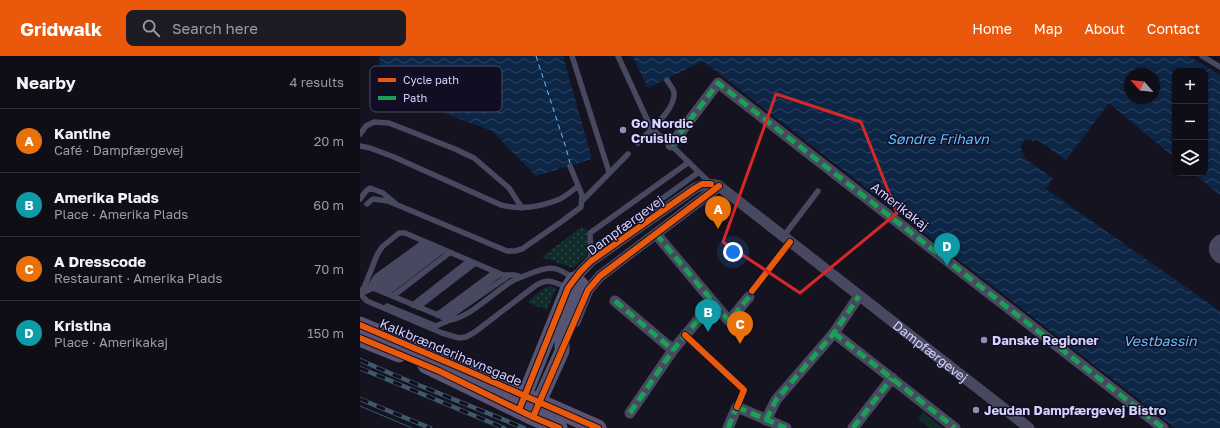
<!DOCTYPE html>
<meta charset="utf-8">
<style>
body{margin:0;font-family:"Golos Text",sans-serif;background:#1d1c24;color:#f1f3f6}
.controls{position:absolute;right:12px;top:12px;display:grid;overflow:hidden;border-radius:8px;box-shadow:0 1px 3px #0004}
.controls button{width:36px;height:36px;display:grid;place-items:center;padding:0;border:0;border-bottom:1px solid #2f2e36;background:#0f0e17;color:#f1f3f6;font:20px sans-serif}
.compass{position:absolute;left:764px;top:12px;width:36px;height:36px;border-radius:50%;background:#0f0e17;box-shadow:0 1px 3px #0004;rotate:297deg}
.you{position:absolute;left:373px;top:196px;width:14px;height:14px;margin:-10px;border:3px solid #fff;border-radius:50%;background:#1a73e8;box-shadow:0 0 0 6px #1a73e833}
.badge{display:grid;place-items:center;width:26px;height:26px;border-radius:50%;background:#ea580c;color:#fff;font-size:13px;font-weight:700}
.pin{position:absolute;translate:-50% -33px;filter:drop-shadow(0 1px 2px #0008)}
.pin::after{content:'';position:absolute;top:21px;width:14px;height:12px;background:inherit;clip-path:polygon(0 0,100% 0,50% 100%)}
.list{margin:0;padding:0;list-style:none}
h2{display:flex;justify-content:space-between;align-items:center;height:52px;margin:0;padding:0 16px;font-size:17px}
h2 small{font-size:13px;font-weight:400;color:#9b9ca1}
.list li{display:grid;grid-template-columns:26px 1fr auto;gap:12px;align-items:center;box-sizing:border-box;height:64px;padding:0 16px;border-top:1px solid #2f2e36}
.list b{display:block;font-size:15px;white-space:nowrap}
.list p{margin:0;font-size:13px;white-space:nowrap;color:#9b9ca1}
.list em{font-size:13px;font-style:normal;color:#9b9ca1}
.icon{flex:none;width:22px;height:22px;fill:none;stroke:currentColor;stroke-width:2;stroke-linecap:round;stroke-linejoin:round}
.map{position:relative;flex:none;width:860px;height:372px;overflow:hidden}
header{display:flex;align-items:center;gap:24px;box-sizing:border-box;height:56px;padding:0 20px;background:#ea580c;color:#fff}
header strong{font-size:19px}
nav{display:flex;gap:22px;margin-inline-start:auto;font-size:14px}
.search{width:280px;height:36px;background:#1d1c24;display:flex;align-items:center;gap:10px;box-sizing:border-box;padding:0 14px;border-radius:8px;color:#9b9ca1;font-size:15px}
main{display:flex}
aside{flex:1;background:#0f0e17}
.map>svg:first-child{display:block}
</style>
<header>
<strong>Gridwalk</strong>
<div class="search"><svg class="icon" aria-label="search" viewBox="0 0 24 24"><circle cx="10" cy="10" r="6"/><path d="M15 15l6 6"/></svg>Search here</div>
<nav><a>Home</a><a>Map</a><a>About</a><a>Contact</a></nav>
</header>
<main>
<aside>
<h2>Nearby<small>4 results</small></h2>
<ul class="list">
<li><span class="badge" style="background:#e8710a">A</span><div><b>Kantine</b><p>Café · Dampfærgevej</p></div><em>20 m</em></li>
<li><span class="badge" style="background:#0f9aa8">B</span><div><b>Amerika Plads</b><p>Place · Amerika Plads</p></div><em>60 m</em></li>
<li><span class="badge" style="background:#e8710a">C</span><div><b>A Dresscode</b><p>Restaurant · Amerika Plads</p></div><em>70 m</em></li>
<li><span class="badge" style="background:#0f9aa8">D</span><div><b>Kristina</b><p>Place · Amerikakaj</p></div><em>150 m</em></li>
</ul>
</aside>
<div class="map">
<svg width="860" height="372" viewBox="0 0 860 372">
<defs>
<pattern id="grass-dots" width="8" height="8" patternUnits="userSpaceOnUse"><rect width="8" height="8" fill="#112b2a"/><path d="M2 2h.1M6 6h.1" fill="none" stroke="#33494a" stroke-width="1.8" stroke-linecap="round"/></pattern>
<pattern id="park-tufts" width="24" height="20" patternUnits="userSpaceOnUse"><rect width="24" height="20" fill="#112b2a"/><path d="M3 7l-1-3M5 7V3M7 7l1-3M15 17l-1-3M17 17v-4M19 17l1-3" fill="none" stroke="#33494a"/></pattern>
<pattern id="water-waves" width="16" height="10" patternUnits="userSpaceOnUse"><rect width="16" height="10" fill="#0d2646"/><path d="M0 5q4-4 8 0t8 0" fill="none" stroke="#2f4562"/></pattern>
</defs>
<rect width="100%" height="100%" fill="#14131f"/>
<path fill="url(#grass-dots)" d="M221,171L227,174V200L213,212L182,201Z
M190,230L196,232L187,254L167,246L184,232Z"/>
<path fill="url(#park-tufts)" d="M563,356L583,372H570L558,363Z"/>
<path fill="url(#water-waves)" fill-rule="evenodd" d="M20,0H203L232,103L176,120L132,75L57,47L16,42Z
M272,0H829L860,19V139L833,117H845V15H815V102L749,47L706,104L676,83L674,85C668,82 663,83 661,90L662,96L665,98L663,101L693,122L686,133L860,255V372H815L343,5L288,32ZM770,18H794V42H770Z"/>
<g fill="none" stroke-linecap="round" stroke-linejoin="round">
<path stroke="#60bfff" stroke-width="1" stroke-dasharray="5 4" stroke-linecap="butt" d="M176,0L206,92L210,107"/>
<path stroke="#484960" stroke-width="5.5" d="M212,0L249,116
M258,0L291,72L311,89L351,128
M842,0L860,11
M0,78L6,70L14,66L29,67L95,93L114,102L149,132L162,152
M278,87C288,76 316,53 314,37C314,33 309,28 307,24
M0,90L10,92L34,101L141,149C161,154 181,151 200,143C206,140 212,135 218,130
M0,143L6,135L10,132L23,137L35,147
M222,145L268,98
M7,148L13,143L28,145L147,195H155L162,193L201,166L221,151L222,139L210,110
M423,181L458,135
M231,194L339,116
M231,205L230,177L329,106
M13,232L15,228L69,188
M9,233L16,221L64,186
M17,233L73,190
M0,234L3,241L7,245L82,277L99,282L106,281L115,276L171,233C186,221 192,225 208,232
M22,235L78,192
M392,235L430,186
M2,237L17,199L22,191L39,177H45L143,219H154L161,221
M27,237L83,194
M0,238L13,232L90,264C110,261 132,238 149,227C155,223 162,221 169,218C188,210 196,209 214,223
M33,240L89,197
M53,249L109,205
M27,250L76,270L90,264
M58,251L114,208
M77,259L135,216
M82,261L140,218
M86,263L148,220"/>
<g stroke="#484960" stroke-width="11">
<path d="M311,89L358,27L803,372"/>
<path d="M296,178L369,265L389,241"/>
<path d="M860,184C852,189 853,197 860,202"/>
<path id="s1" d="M214,223L231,205L335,132C344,128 350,127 359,130L669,372"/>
<path d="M255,245L313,294"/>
<path d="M215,266L228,234L240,220L359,130"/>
<path d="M474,277L595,372"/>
<path d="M270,357L313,294L353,246"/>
<path d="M406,364L416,344L474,277L499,240"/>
<path d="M368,372L377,351L426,372"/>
<path d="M493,372L532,322"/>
</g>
<path stroke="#555573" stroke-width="15" d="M160,351L208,232L214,223L221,228V230L202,279V295L174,357"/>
<path stroke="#5b5371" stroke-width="17" d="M0,269L108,315L238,372
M0,282L39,298
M66,309L173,361L199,372"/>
<path stroke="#405969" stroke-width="1" d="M0,350L52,372"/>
<defs>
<path id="rail" d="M0,304L34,319L164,372
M0,312L144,372
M0,343L70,372"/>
</defs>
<use href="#rail" stroke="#405969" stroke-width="4.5"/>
<use href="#rail" stroke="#110e24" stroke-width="3" stroke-dasharray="9" stroke-linecap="butt"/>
<path stroke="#1a9f57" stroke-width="5" stroke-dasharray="10 5" stroke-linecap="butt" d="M311,89L358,27L803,372
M296,178L369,265L389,241
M255,245L313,294
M474,277L595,372
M377,351L426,372
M270,357L313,294L353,246
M406,364L416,344L474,277L499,240
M368,372L378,348
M493,372L532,322"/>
<defs>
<path id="cycleway" d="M392,235L430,186
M0,269L108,315L238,372
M325,279L384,334L377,351
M0,282L79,315L173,361L199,372
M159,354L208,232L220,216L231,205L335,132L342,128H351
M173,361L228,234L240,220L359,130"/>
</defs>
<use href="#cycleway" stroke="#110e24" stroke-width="8"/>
<use href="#cycleway" stroke="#e8590c" stroke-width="6"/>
</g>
<path fill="none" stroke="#d62828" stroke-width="3" stroke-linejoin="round" d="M416,38L501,66L537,157L440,237L363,186Z"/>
<g fill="#918fb1" stroke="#110e24" stroke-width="1.5">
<circle cx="263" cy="74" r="4"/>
<circle cx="624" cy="284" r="4"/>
<circle cx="616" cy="354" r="4"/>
</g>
<g text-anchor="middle" stroke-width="3" stroke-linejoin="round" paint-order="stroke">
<g font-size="13" font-weight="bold" fill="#d4d2ff" stroke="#110e24" text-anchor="start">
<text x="271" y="72">Go Nordic<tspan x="271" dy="15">Cruisline</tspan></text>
<text x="632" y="289">Danske Regioner</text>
<text x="624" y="359">Jeudan Dampfærgevej Bistro</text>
</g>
<g font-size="13" fill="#d4d2ff" stroke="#110e24">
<text transform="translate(540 150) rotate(38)" y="5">Amerikakaj</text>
<text transform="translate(265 169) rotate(-36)" y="5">Dampfærgevej</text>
<text dy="5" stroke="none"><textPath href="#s1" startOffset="445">Dampfærgevej</textPath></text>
<text transform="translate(91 296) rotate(23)" y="5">Kalkbrænderihavnsgade</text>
</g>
<g font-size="14" font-style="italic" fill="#60bfff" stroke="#110e24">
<text x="578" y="88">Søndre Frihavn</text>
<text x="800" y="290">Vestbassin</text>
</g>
</g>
<rect x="10" y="10" width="132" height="46" rx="6" fill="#110e24" stroke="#4c4966" stroke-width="1"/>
<rect x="18" y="22" width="18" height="4" fill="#e8590c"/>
<rect x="18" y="40" width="18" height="4" fill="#1a9f57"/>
<g font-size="11" fill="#d4d2ff">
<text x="43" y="28">Cycle path</text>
<text x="43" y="46">Path</text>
</g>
</svg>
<div class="controls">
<button>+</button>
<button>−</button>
<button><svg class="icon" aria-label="layers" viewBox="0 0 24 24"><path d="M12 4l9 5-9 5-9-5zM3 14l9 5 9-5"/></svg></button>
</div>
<svg class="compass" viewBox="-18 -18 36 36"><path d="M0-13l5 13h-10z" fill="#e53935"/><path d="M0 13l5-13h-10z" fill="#9b9ca1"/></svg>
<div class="you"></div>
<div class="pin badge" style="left:358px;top:173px;background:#e8710a">A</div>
<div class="pin badge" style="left:348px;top:276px;background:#0f9aa8">B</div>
<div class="pin badge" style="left:380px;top:288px;background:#e8710a">C</div>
<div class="pin badge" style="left:587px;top:210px;background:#0f9aa8">D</div>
</div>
</main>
